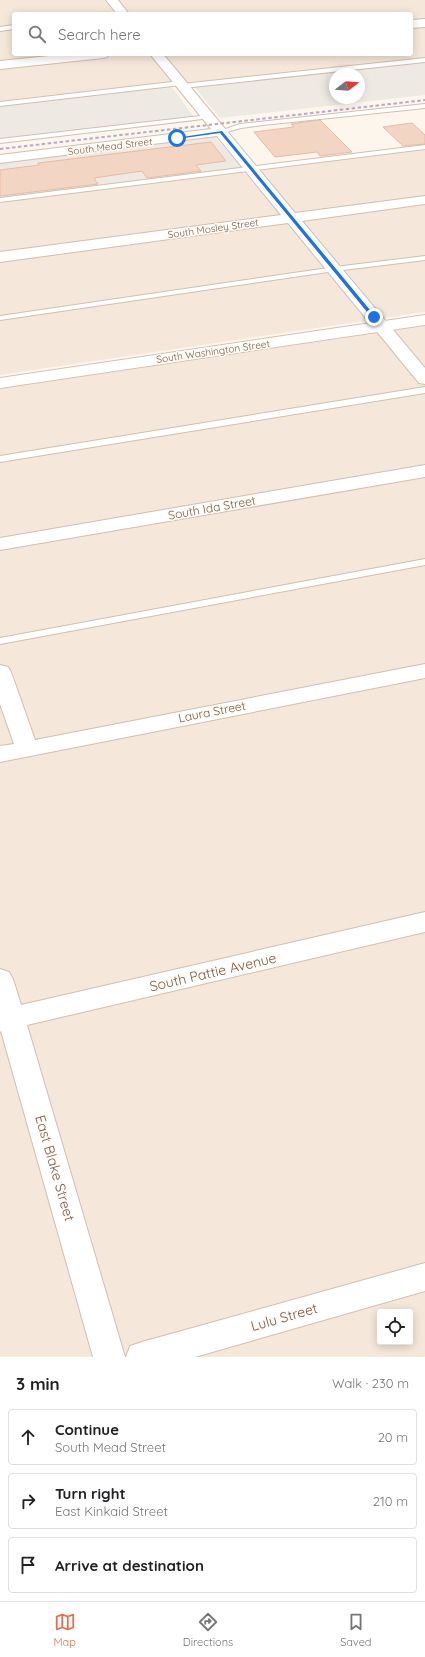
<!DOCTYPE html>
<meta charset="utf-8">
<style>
body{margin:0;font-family:Quicksand,sans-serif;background:#f2f2f2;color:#202124}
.controls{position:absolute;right:12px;bottom:12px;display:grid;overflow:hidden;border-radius:4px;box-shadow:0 2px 10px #0003}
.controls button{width:36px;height:36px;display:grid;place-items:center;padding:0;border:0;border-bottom:1px solid #e0e0e0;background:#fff;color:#202124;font:20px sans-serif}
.compass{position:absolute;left:329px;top:68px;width:36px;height:36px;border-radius:50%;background:#fff;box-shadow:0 2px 10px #0003;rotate:73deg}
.stop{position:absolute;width:12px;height:12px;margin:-9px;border:3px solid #1a73e8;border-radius:50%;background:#fff}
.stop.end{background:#1a73e8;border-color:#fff;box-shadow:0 1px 4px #0008}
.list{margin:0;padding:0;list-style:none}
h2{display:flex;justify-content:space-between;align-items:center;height:52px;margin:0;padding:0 16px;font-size:17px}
h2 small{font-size:13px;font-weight:400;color:#757577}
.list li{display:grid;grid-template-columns:26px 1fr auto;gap:12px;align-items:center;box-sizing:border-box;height:56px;margin:0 8px 8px;padding:0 8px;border:1px solid #e0e0e0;border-radius:4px}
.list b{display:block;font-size:15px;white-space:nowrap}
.list p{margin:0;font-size:13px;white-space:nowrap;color:#757577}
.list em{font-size:13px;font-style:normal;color:#757577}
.icon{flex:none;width:22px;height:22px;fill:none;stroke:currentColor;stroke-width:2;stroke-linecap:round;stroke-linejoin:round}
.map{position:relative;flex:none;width:425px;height:1357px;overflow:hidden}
.search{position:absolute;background:#fff;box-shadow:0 2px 10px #0003;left:12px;right:12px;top:12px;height:44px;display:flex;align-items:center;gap:10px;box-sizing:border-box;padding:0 14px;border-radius:4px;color:#757577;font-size:15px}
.sheet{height:244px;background:#fff}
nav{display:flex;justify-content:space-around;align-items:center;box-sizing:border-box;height:56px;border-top:1px solid #e0e0e0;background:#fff;font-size:11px;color:#757577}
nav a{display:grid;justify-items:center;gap:2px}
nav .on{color:#e76f51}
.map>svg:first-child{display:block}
</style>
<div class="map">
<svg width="425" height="1357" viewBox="0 0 425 1357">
<rect width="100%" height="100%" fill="#fdf6ec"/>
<path fill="#f5e8da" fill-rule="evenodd" d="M0,0H425V58L192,84L168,82L0,101ZM14,14H411V54H14Z
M425,150V312L0,375V203Z
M425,326V1357H0V389ZM380,1312H410V1342H380Z"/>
<path fill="#efe9e4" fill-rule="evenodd" d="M425,58V95L220,118L192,84ZM335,74H359V98H335Z
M168,82L197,121L0,143V101Z
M215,137L246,172L0,203V163Z"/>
<path fill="#f3d5c3" stroke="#e6bba3" d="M320,120L352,152L320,156L317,152L275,157L254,132L294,127L291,124Z
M412,123L425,135V144L403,146L383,127Z
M211,142L226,161L196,165L201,171L147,178L142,171L94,178L98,184L0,196V170L39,165L38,163Z"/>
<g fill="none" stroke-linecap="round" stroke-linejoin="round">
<defs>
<path id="lane" d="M14,25V29L0,31V27Z
M425,58V62L183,88L181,87V85L0,106V102L180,81L182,82V84Z
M425,104V108L263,125L241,128L220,134L217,132L240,124Z
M209,115L212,117L211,118L0,143V139Z
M425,145V149L0,202V198Z
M425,256V260L335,271L0,320V316L335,267Z
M425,387V393L0,462V456Z
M425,559V565L0,644V638Z"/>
<path id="street" d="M106,0H118L129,14H117Z
M425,19V27L411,28V20Z
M68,54H109L107,57L103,58L0,69V61Z
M150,54H163L295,213L425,196V204L302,221L425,368V384L419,383L288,223L0,262V252L281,215L217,136L0,163V155L211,129Z
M425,465V477L0,550V538Z
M425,664V678L0,762V746L14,744L0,704V665L8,667L11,672L35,740Z
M425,912V932L27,1025L125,1357H93L1,1031L0,1032V969L9,972L13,979L21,1005Z
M425,1263V1291L195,1357H126L130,1346L142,1342Z"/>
<path id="secondary" d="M425,315V325L0,388V378Z"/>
</defs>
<use href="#lane" stroke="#d1beb0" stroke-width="2"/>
<use href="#street" stroke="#d1beb0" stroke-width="2"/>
<use href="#secondary" stroke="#d6c0b0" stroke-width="2"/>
<use href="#lane" fill="#fff" fill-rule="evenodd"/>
<use href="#street" fill="#fff" fill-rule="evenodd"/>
<use href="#secondary" fill="#fff" fill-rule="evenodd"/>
<path stroke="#b9a8c9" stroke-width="2" stroke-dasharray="3.5 2.5" stroke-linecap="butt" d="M0,149L425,100"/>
</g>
<path fill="#1a73e8" d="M222,131L375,316V318H372L220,133L177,139L175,138Z"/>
<g text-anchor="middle" stroke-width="3" stroke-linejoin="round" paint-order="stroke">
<g font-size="10" fill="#7a5c4d" stroke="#fffaf3">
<text transform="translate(110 146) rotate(-7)" y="4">South Mead Street</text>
<text transform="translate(213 228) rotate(-8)" y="4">South Mosley Street</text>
<text transform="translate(213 351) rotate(-8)" y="4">South Washington Street</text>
</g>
<g font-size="12" fill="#7a5c4d" stroke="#fffaf3">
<text transform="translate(212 508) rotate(-10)" y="4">South Ida Street</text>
<text transform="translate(212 712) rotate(-11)" y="4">Laura Street</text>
</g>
<g font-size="14" fill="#7a5c4d" stroke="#fffaf3">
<text transform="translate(213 972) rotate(-13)" y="5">South Pattie Avenue</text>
<text transform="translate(55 1168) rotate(74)" y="5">East Blake Street</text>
<text transform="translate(284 1317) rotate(-16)" y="5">Lulu Street</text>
</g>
</g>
</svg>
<div class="controls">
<button><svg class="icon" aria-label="locate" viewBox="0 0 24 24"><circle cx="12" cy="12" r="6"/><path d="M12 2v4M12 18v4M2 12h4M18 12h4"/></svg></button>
</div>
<svg class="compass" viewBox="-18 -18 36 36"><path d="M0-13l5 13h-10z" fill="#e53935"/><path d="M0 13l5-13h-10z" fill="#757577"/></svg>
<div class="stop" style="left:177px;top:138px"></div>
<div class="stop end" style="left:374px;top:317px"></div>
<div class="search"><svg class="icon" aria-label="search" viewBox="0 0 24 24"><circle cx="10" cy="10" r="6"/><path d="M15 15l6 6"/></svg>Search here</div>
</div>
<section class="sheet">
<h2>3 min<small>Walk · 230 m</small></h2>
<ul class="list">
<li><svg class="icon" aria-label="ahead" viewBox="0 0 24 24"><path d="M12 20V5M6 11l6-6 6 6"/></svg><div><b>Continue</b><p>South Mead Street</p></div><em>20 m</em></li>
<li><svg class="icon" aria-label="right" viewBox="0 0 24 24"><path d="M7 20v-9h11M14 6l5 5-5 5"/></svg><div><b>Turn right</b><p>East Kinkaid Street</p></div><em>210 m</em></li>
<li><svg class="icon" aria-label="arrive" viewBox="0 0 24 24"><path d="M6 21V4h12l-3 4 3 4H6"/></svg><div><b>Arrive at destination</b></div></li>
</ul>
</section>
<nav>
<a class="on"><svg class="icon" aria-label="map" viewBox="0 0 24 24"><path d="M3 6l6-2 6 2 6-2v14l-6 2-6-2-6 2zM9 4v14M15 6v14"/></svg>Map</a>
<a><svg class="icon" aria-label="directions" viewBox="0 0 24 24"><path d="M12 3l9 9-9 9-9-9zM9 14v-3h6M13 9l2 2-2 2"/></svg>Directions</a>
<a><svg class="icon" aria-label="saved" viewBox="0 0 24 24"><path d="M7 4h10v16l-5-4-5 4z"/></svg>Saved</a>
</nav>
